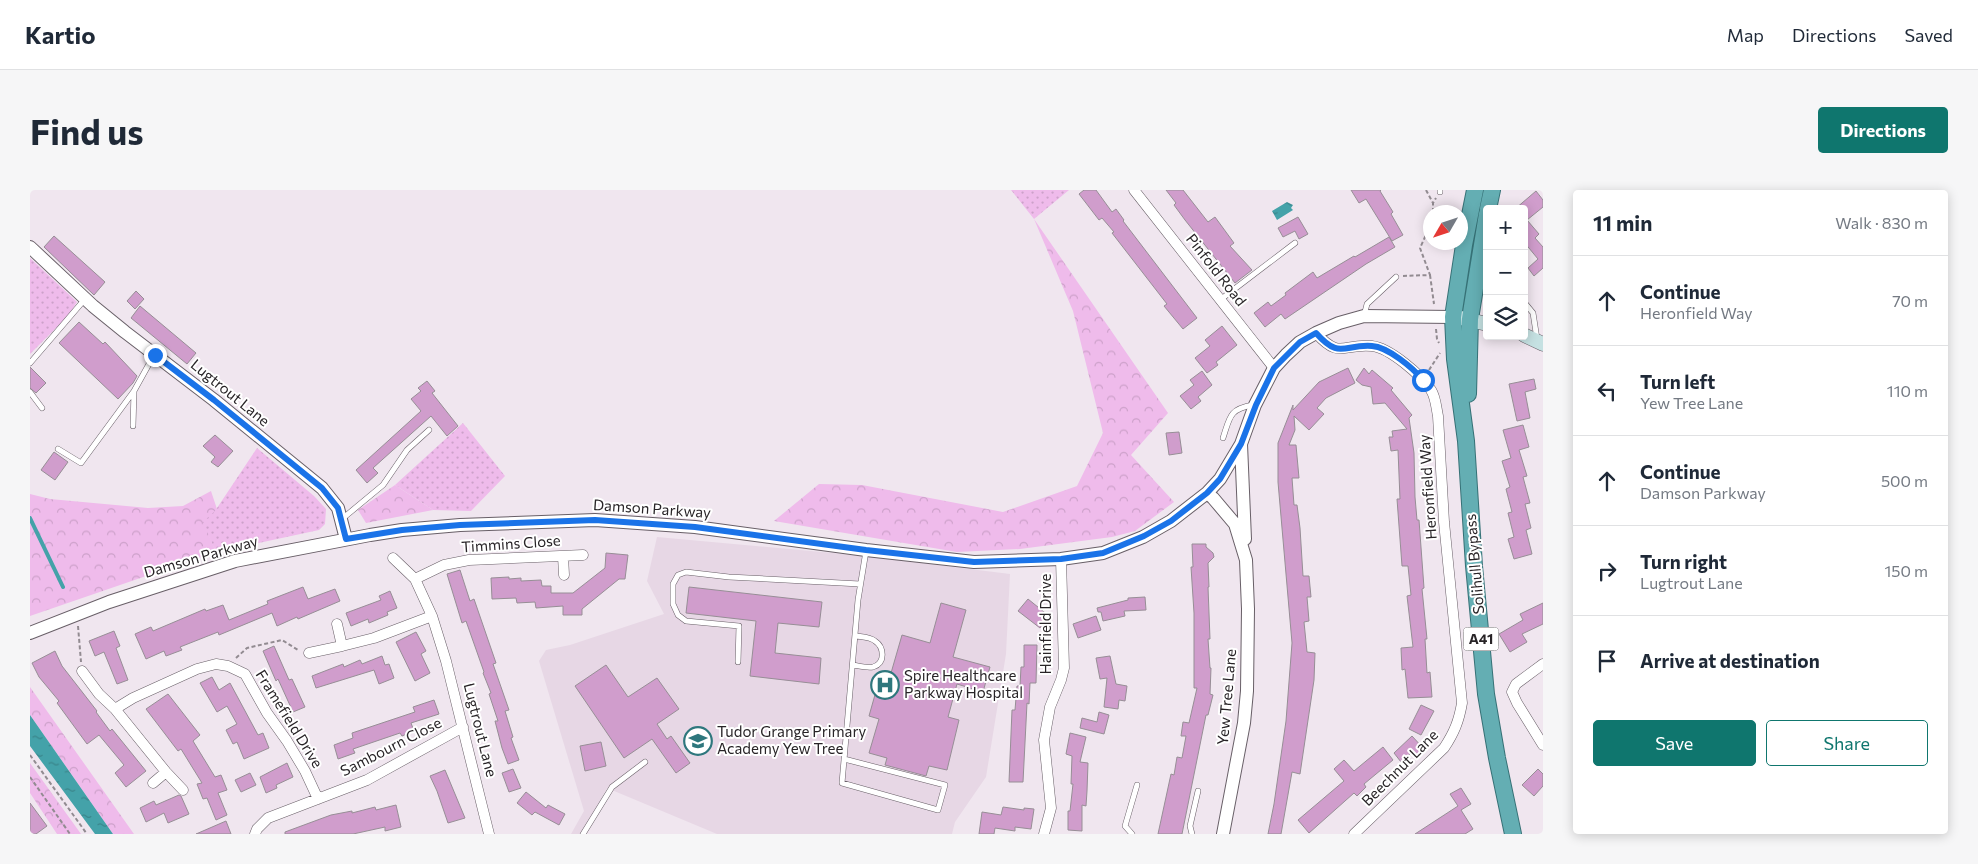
<!DOCTYPE html>
<meta charset="utf-8">
<style>
body{margin:0;font-family:Commissioner,sans-serif;background:#f6f6f7;color:#1f2937}
.controls{position:absolute;right:15px;top:15px;display:grid;overflow:hidden;border-radius:5px;box-shadow:0 2px 12px #0003}
.controls button{width:45px;height:45px;display:grid;place-items:center;padding:0;border:0;border-bottom:1px solid #e0e1e3;background:#fff;color:#1f2937;font:25px sans-serif}
.compass{position:absolute;left:1393px;top:15px;width:45px;height:45px;border-radius:50%;background:#fff;box-shadow:0 2px 12px #0003;rotate:231deg}
.stop{position:absolute;width:15px;height:15px;margin:-11px;border:4px solid #1a73e8;border-radius:50%;background:#fff}
.stop.end{background:#1a73e8;border-color:#fff;box-shadow:0 1px 5px #0008}
.list{margin:0;padding:0;list-style:none}
h2{display:flex;justify-content:space-between;align-items:center;height:65px;margin:0;padding:0 20px;font-size:21px}
h2 small{font-size:16px;font-weight:400;color:#747a83}
.list li{display:grid;grid-template-columns:32px 1fr auto;gap:15px;align-items:center;box-sizing:border-box;height:90px;padding:0 20px;border-top:1px solid #e0e1e3}
.list b{display:block;font-size:19px;white-space:nowrap}
.list p{margin:0;font-size:16px;white-space:nowrap;color:#747a83}
.list em{font-size:16px;font-style:normal;color:#747a83}
.actions{display:flex;gap:10px;padding:15px 20px}
.actions a{flex:1;padding:11px 0;border:1px solid #0f766e;border-radius:5px;text-align:center;font-size:18px;color:#0f766e}
.actions .main{background:#0f766e;color:#fff}
.icon{flex:none;width:28px;height:28px;fill:none;stroke:currentColor;stroke-width:2;stroke-linecap:round;stroke-linejoin:round}
.map{position:relative;flex:none;width:1513px;height:644px;overflow:hidden;border-radius:5px}
header{display:flex;align-items:center;gap:30px;box-sizing:border-box;height:70px;padding:0 25px;background:#fff;border-bottom:1px solid #e0e1e3}
header strong{font-size:24px}
nav{display:flex;gap:28px;margin-inline-start:auto;font-size:18px}
.intro{display:flex;align-items:center;justify-content:space-between;box-sizing:border-box;height:120px;padding:0 30px}
h1{margin:0;font-size:35px}
.button{padding:12px 22px;border-radius:5px;background:#0f766e;color:#fff;font-size:18px;font-weight:700}
main{display:flex;gap:30px;padding:0 30px}
aside{flex:1;background:#fff;border-radius:5px;box-shadow:0 2px 12px #0003}
.map>svg:first-child{display:block}
</style>
<header>
<strong>Kartio</strong>
<nav><a>Map</a><a>Directions</a><a>Saved</a></nav>
</header>
<div class="intro"><h1>Find us</h1><a class="button">Directions</a></div>
<main>
<div class="map">
<svg width="1513" height="644" viewBox="0 0 1513 644">
<defs>
<pattern id="grass-dots" width="8" height="8" patternUnits="userSpaceOnUse" patternTransform="scale(1.25)"><rect width="8" height="8" fill="#efbbeb"/><path d="M2 2h.1M6 6h.1" fill="none" stroke="#cda1ca" stroke-width="1.8" stroke-linecap="round"/></pattern>
<pattern id="forest-crowns" width="20" height="18" patternUnits="userSpaceOnUse" patternTransform="scale(1.25)"><rect width="20" height="18" fill="#efbbeb"/><path d="M2 6a3 3 0 1 1 6 0M12 15a3 3 0 1 1 6 0" fill="none" stroke="#cda1ca"/></pattern>
<pattern id="water-ripples" width="26" height="14" patternUnits="userSpaceOnUse" patternTransform="scale(1.25)"><rect width="26" height="14" fill="#44a2a9"/><path d="M2 4q2-2 4 0t4 0M15 11q2-2 4 0t4 0" fill="none" stroke="#39848a"/></pattern>
</defs>
<rect width="100%" height="100%" fill="#f0e6ef"/>
<path fill="#e7d7e5" d="M627,347L835,366L980,384L976,464L956,587L925,632L922,644H687L577,598L552,644H541L554,621L509,471L516,460L540,455L634,424L617,391Z"/>
<path fill="url(#grass-dots)" d="M981,0H1039L1004,29Z
M0,68L47,112L38,126L0,164Z
M433,233L475,286L441,321L403,320L365,295Z
M227,258L284,306L296,319L295,334L289,340L186,362L172,332L187,318Z"/>
<path fill="url(#forest-crowns)" d="M1004,29L1138,223L1101,265L1144,312L1105,341L1082,347L990,359L927,362L744,331L789,294L832,295L973,322L1047,296L1073,243L1043,121Z
M365,295L403,320L336,333L328,320Z
M181,301L187,319L173,332L186,362L0,426V304L20,309L118,318L153,316Z
M0,497L104,644H83L0,525Z
M0,573L51,644H27L0,603Z"/>
<path fill="url(#water-ripples)" d="M1257,12L1263,15L1261,18L1263,20L1247,30L1242,21Z
M0,525L83,644H65L0,556Z"/>
<g fill="none" stroke-linecap="round" stroke-linejoin="round">
<path stroke="#44a2a9" stroke-width="4" d="M0,328L33,397"/>
</g>
<path fill="#d09dcc" stroke="#978e96" d="M1054,0H1066L1082,22L1086,19L1094,30L1093,31L1167,128L1153,139L1134,116L1137,114L1082,43L1084,42L1072,28L1069,30L1049,4Z
M1136,0H1153L1178,32L1185,27L1204,53L1200,56L1222,80L1205,93L1155,30L1144,15L1146,13Z
M1321,0H1351L1350,1L1363,22L1361,24L1373,45L1362,51L1336,9L1329,13Z
M1506,1L1513,10V17L1497,30L1509,44L1505,48L1513,57V78L1504,86L1498,78L1508,69L1494,52V19H1485Z
M1268,27L1278,44L1269,49L1265,41L1253,47L1248,38Z
M24,46L75,92L64,105L14,57Z
M1359,47L1365,57L1336,74L1255,129L1251,124L1235,137L1224,123L1238,112L1241,116L1256,105L1255,103L1283,82L1287,88L1324,66L1325,67Z
M106,101L114,109L105,119L97,111Z
M110,116L166,163L157,174L101,128Z
M49,132L73,154L75,152L107,186L103,193L88,209L29,153Z
M1192,136L1207,155L1186,172L1188,175L1177,183L1165,168L1180,156L1175,150Z
M0,177L16,193L6,203L0,198Z
M1318,178L1325,193L1296,208L1287,218L1294,224L1279,240L1264,226L1265,240L1259,255H1266L1269,288H1262L1264,315H1267L1270,338L1273,386H1279L1281,407H1277L1279,431L1274,432L1277,462L1285,463L1284,490L1270,584L1262,582L1251,644H1238L1244,614L1256,531L1262,453L1248,292V253L1263,215V220L1289,192Z
M1334,178L1339,184L1342,180L1363,198L1361,200L1382,225L1379,228L1384,263L1385,307L1387,330H1389L1394,398L1392,399L1397,449H1395L1397,483L1400,482L1402,507L1378,508L1375,479L1372,480L1371,458L1383,457L1377,406L1381,405L1378,376H1372L1367,309H1370L1368,260L1361,261L1359,247H1363L1362,241L1377,239L1355,213L1343,214L1341,197L1332,195L1326,190Z
M1172,181L1182,195L1168,207L1171,211L1161,219L1150,206L1164,195L1160,190Z
M1504,189L1506,199L1495,202L1500,228L1487,231L1479,194Z
M397,191L405,201L402,203L428,236L417,246L401,226L343,278L348,283L337,293L326,280L391,221L381,209L391,201L388,198Z
M1493,235L1499,257L1489,260L1497,286L1493,287L1500,313L1495,314L1501,338L1496,340L1502,364L1484,369L1478,349L1484,347L1478,323L1482,322L1476,299L1480,297L1472,271L1481,268L1473,240Z
M1149,242L1152,263L1139,265L1136,243Z
M185,245L203,261L188,277L181,272L185,267L173,256Z
M24,262L38,272L25,290L11,280Z
M1162,354H1176V357L1183,363L1184,367L1178,373L1179,397H1178L1180,449H1178L1180,478H1181L1180,504L1183,505L1178,525H1176L1152,644H1128L1141,584L1144,585L1147,567L1152,568L1156,546H1151L1153,532L1159,533L1167,498H1164V423L1161,377H1163Z
M576,363L598,365L595,389H589L552,419V425H533V416L506,418L505,412L487,413L486,408L462,409L461,388L479,387V389L491,388V391L511,390L512,396H521V403H543L575,378Z
M430,380L440,411L444,409L466,473L463,474L479,520L475,521L483,547L481,548L489,570L478,574L472,558L465,531H468L459,504L461,503L453,483L454,482L436,431L432,433L417,384Z
M273,397L278,409L305,399L310,411L268,429L267,427L247,436L242,423L189,445L188,442L150,457L152,460L136,466L134,461L116,469L105,444L121,437L123,441L175,419L176,421L193,415L199,430L238,414L237,411Z
M659,397L792,412L789,437L748,433L745,463L791,468L789,494L720,486L726,431L656,423Z
M360,401L367,418L357,422L358,425L339,433L338,429L321,436L316,423L351,410L349,406Z
M1115,407L1116,420L1094,421L1095,426L1073,431L1071,422H1068L1067,418L1098,410V408Z
M998,409L1019,426L1010,438L988,421Z
M911,413L936,420L923,467L960,477L953,502L927,494L918,527L929,530L917,580L899,576L896,586L855,575L857,568L839,563L849,529L839,526L850,487L859,490L872,445L900,453Z
M1513,413V434L1492,444L1497,452L1480,462L1469,444L1493,430L1490,424Z
M1066,426L1071,440L1048,448L1043,434Z
M84,441L90,456L86,458L98,490L87,494L74,462L65,466L59,451Z
M386,442L396,461L391,464L400,483L385,491L366,452Z
M994,455H1007L1006,493H1000L999,514L997,513L993,592H979L982,520H985L987,496H990L991,477H994Z
M244,456L259,490L262,489L275,517L263,522L248,489L246,491L233,461Z
M25,461L32,476L67,521L66,522L80,541L82,539L116,581L96,597L85,583L94,575L69,545L57,554L27,513L29,511L9,487L2,473Z
M352,466L355,475L359,474L364,488L349,494L344,480L286,498L282,486L313,474L314,477L330,470L332,474Z
M1080,466L1086,494L1097,496L1095,511L1089,510L1088,519L1074,517L1077,488L1070,489L1066,468Z
M576,475L598,507L627,488L649,519L627,534L637,549L641,546L660,573L646,583L622,549L594,568L545,496Z
M182,487L189,500L200,493L228,545L233,543L239,558L214,569L207,552L203,554L196,540L207,534L197,516L187,522L170,493Z
M138,504L170,545L163,551L185,587L191,585L197,600L188,603L197,625L186,630L177,608L173,609L167,594L172,593L151,559L148,561L116,519Z
M404,510L409,524L381,533L384,541L372,546L370,543L323,559L325,563L308,569L304,555L323,548L322,543L385,522L383,517Z
M1391,515L1404,521L1391,545L1379,539Z
M1069,522L1079,525L1074,544L1050,538L1052,528L1067,532Z
M1040,543L1056,547L1050,572L1058,573L1057,601L1056,616L1052,615V641L1038,640V621H1040L1043,594H1041L1042,566L1036,564Z
M1382,546L1394,559L1385,568L1381,563L1371,572L1364,563Z
M571,552L576,576L555,581L550,556Z
M1353,557L1363,570L1334,594L1336,597L1327,606L1324,603L1279,643L1268,630L1314,591L1304,579L1314,570L1324,581Z
M257,573L263,587L246,595L247,598L236,603L230,587Z
M483,579L491,598L479,602L472,583Z
M1508,579L1513,584V596L1504,606L1492,595Z
M415,580L435,628L418,633L407,601L400,586Z
M220,583L226,595L211,602L205,590Z
M1431,598L1441,614L1431,620L1443,639L1435,644H1385L1428,616L1420,604Z
M496,602L516,618L518,615L535,624L529,635L505,622L502,625L487,613Z
M149,605L151,606L159,624L138,633L134,623L116,632L110,618L124,611L126,615Z
M0,613L17,636L6,644H0Z
M366,615L371,637L355,641V637L323,644H255V642L301,625L322,621V623L345,617L346,620Z
M973,617L994,620V618L1004,619L1001,639L985,637V641L965,638L964,644H949L952,622L971,625Z
M196,631L201,644H166Z"/>
<g fill="none" stroke-linecap="round" stroke-linejoin="round">
<defs>
<path id="service" d="M1410,0V2
M1190,110L1265,53
M1494,112L1503,123L1507,149
M1334,126L1337,114L1366,87
M0,173L55,109
M0,202L12,218
M103,236L104,201L124,165
M1193,248C1200,227 1199,219 1223,215
M28,259L51,273L104,201
M312,329L353,295L377,260L399,240
M708,472L709,436L656,431L648,425L643,414V394L648,385L656,382L699,387L830,394
M823,475C829,476 837,478 843,477C856,473 854,457 845,451C840,447 832,447 826,446
M814,569L915,595L908,620L812,593L828,410L836,361
M553,644L582,597L615,572
M1102,644L1095,636L1107,595
M1162,644L1160,636L1168,601"/>
<path id="minor" d="M1104,0L1244,178
M1286,143C1310,170 1313,153 1342,156C1360,158 1391,185 1401,200C1406,208 1406,217 1408,226L1414,332L1432,513C1429,531 1424,543 1414,558L1324,644
M533,366L534,385
M363,368L385,389L402,426L416,471L459,644
M385,389L414,375L439,370L553,365
M307,434L312,456L344,448L402,426
M279,463L312,456
M1513,474L1486,494L1482,502L1487,513L1513,555
M52,481L69,504L85,519
M123,593L136,582
M153,600L136,582L85,519L103,508L167,479L186,474L198,476L215,484L237,523L257,551L275,581L288,609
M225,644L227,639L238,628L337,590L433,537
M1014,644L1021,618L1014,550L1020,517L1031,490L1034,478L1031,369"/>
<path id="tertiary" d="M0,57L63,116L95,142L184,210L292,298L308,318L316,349
M1211,254L1215,349
M1177,303L1183,308L1205,334L1216,370L1218,419L1217,501L1214,533L1193,644
M0,443L79,412L205,371L340,345L372,340L430,335L565,330L665,337L836,360L944,372L1031,369L1073,363L1113,347L1141,331L1177,303L1190,289L1211,254L1225,215L1244,178L1256,165L1270,152L1286,143L1309,133L1334,126L1423,127"/>
<path id="secondary" d="M1431,128L1457,134
M1494,145L1513,154"/>
<path id="trunk" d="M1445,0L1434,55L1423,127L1425,169L1436,251L1444,376L1456,504L1467,568L1483,644
M1458,19L1462,0
M1438,204L1440,129L1457,24"/>
</defs>
<use href="#service" stroke="#685f67" stroke-width="6"/>
<use href="#minor" stroke="#685f67" stroke-width="11"/>
<use href="#tertiary" stroke="#685f67" stroke-width="14"/>
<use href="#secondary" stroke="#685f67" stroke-width="15"/>
<use href="#trunk" stroke="#367176" stroke-width="18"/>
<path stroke="#928b91" stroke-width="2" stroke-dasharray="4 2.5" stroke-linecap="butt" d="M1396,0L1403,13
M1403,22V13L1406,8
M1400,85L1404,114
M1373,86L1400,85L1390,58L1400,36
M1406,139L1407,149L1409,153
M1399,180L1410,163
M48,436L51,472
M206,468L217,458L252,450L268,460
M0,565L57,644
M0,587L40,644"/>
<use href="#service" stroke="#fff" stroke-width="5"/>
<use href="#minor" stroke="#fff" stroke-width="10"/>
<use href="#tertiary" stroke="#fff" stroke-width="12"/>
<use href="#secondary" stroke="#c5e1e2" stroke-width="14"/>
<use href="#trunk" stroke="#64aeb3" stroke-width="16"/>
</g>
<g fill="none" stroke-linecap="round" stroke-linejoin="round">
<path stroke="#1a73e8" stroke-width="6" d="M125,165L184,210L292,298L308,318L316,349L372,340L430,335L565,330L665,337L836,360L944,372L1031,369L1073,363L1114,346L1141,331L1177,303L1190,289L1211,254L1226,215L1244,178L1270,152L1286,143C1310,170 1313,154 1342,156C1358,157 1383,178 1393,190"/>
</g>
<defs>
<symbol id="hospital-ring" viewBox="-11 -11 22 22"><circle r="9.5" fill="#fff" stroke="#2e777d" stroke-width="1.5"/><path d="M-5-5h3v3.5h4V-5h3V5h-3V1.5h-4V5h-3Z" fill="#2e777d"/></symbol>
<symbol id="school-ring" viewBox="-11 -11 22 22"><circle r="9.5" fill="#fff" stroke="#2e777d" stroke-width="1.5"/><path d="M0-5L7-2L0 1L-7-2ZM-4 1L0 2.5L4 1V4Q0 6-4 4Z" fill="#2e777d"/></symbol>
</defs>
<g fill-rule="evenodd">
<use href="#hospital-ring" x="839" y="479" width="32" height="32"/>
<use href="#school-ring" x="652" y="535" width="32" height="32"/>
</g>
<g text-anchor="middle" stroke-width="4" stroke-linejoin="round" paint-order="stroke">
<rect fill="#fff" stroke="#686668" stroke-width="1" x="1433.5" y="437.5" width="35" height="23" rx="4"/>
<g font-size="14" font-weight="bold" fill="#282427">
<text x="1451" y="454">A41</text>
</g>
<g font-size="15" fill="#282427" stroke="#fff">
<text transform="translate(1186 80) rotate(52)" y="5">Pinfold Road</text>
<text transform="translate(200 203) rotate(39)" y="5">Lugtrout Lane</text>
<text transform="translate(1398 297) rotate(-94)" y="5">Heronfield Way</text>
<text transform="translate(622 319) rotate(4)" y="5">Damson Parkway</text>
<text transform="translate(481 354) rotate(-4)" y="5">Timmins Close</text>
<text transform="translate(171 367) rotate(-16)" y="5">Damson Parkway</text>
<text transform="translate(1445 374) rotate(-95)" y="5">Solihull Bypass</text>
<text transform="translate(1016 434) rotate(-90)" y="5">Hainfield Drive</text>
<text transform="translate(1197 507) rotate(-85)" y="5">Yew Tree Lane</text>
<text transform="translate(259 529) rotate(58)" y="5">Framefield Drive</text>
<text transform="translate(450 540) rotate(76)" y="5">Lugtrout Lane</text>
<text transform="translate(361 557) rotate(-27)" y="5">Sambourn Close</text>
<text transform="translate(1370 578) rotate(-45)" y="5">Beechnut Lane</text>
</g>
<g font-size="15" fill="#282427" stroke="#fff" text-anchor="start">
<text x="874" y="491">Spire Healthcare<tspan x="874" dy="17">Parkway Hospital</tspan></text>
<text x="687" y="547">Tudor Grange Primary<tspan x="687" dy="17">Academy Yew Tree</tspan></text>
</g>
</g>
</svg>
<div class="controls">
<button>+</button>
<button>−</button>
<button><svg class="icon" aria-label="layers" viewBox="0 0 24 24"><path d="M12 4l9 5-9 5-9-5zM3 14l9 5 9-5"/></svg></button>
</div>
<svg class="compass" viewBox="-18 -18 36 36"><path d="M0-13l5 13h-10z" fill="#e53935"/><path d="M0 13l5-13h-10z" fill="#747a83"/></svg>
<div class="stop" style="left:1393px;top:190px"></div>
<div class="stop end" style="left:125px;top:165px"></div>
</div>
<aside>
<h2>11 min<small>Walk · 830 m</small></h2>
<ul class="list">
<li><svg class="icon" aria-label="ahead" viewBox="0 0 24 24"><path d="M12 20V5M6 11l6-6 6 6"/></svg><div><b>Continue</b><p>Heronfield Way</p></div><em>70 m</em></li>
<li><svg class="icon" aria-label="left" viewBox="0 0 24 24"><path d="M17 20v-9H6M10 6l-5 5 5 5"/></svg><div><b>Turn left</b><p>Yew Tree Lane</p></div><em>110 m</em></li>
<li><svg class="icon" aria-label="ahead" viewBox="0 0 24 24"><path d="M12 20V5M6 11l6-6 6 6"/></svg><div><b>Continue</b><p>Damson Parkway</p></div><em>500 m</em></li>
<li><svg class="icon" aria-label="right" viewBox="0 0 24 24"><path d="M7 20v-9h11M14 6l5 5-5 5"/></svg><div><b>Turn right</b><p>Lugtrout Lane</p></div><em>150 m</em></li>
<li><svg class="icon" aria-label="arrive" viewBox="0 0 24 24"><path d="M6 21V4h12l-3 4 3 4H6"/></svg><div><b>Arrive at destination</b></div></li>
</ul>
<div class="actions"><a class="main">Save</a><a>Share</a></div>
</aside>
</main>
